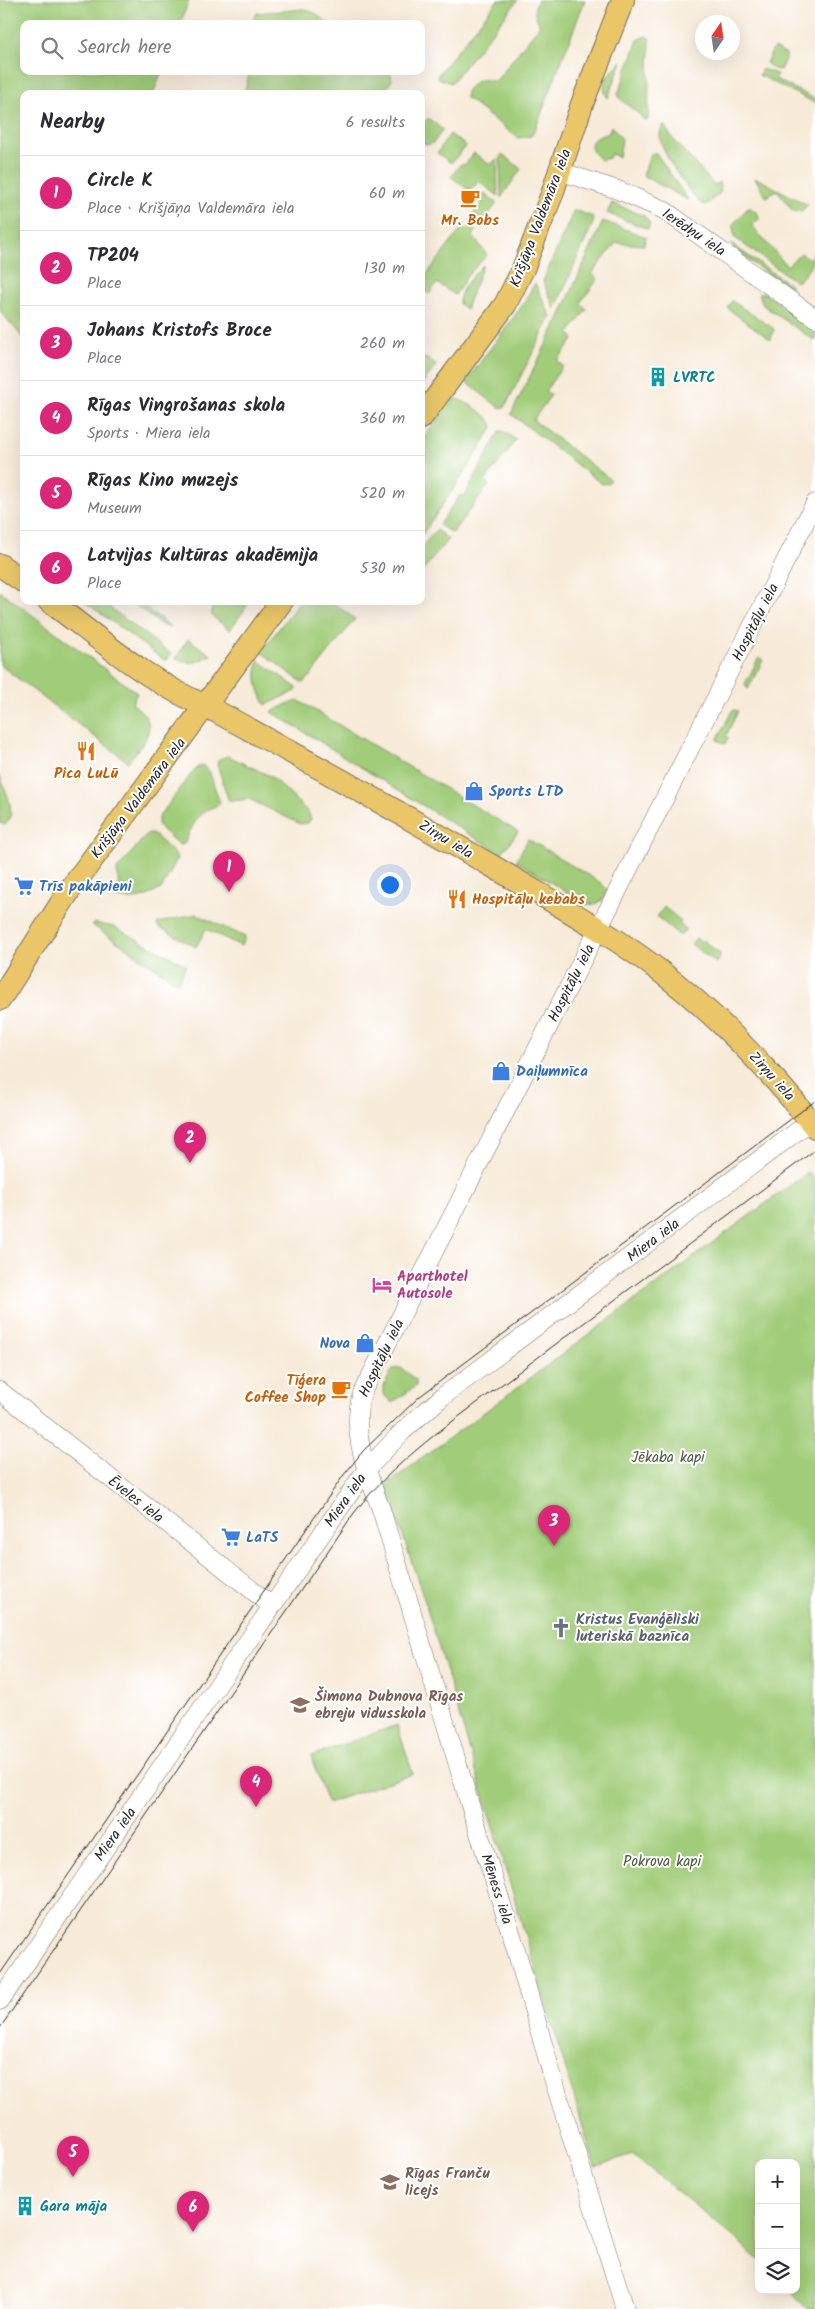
<!DOCTYPE html>
<meta charset="utf-8">
<style>
body{margin:0;font-family:Kalam,sans-serif;background:#f7f7f7;color:#2b2b33}
.controls{position:absolute;right:15px;bottom:15px;display:grid;overflow:hidden;border-radius:10px;box-shadow:0 5px 20px #0002}
.controls button{width:45px;height:45px;display:grid;place-items:center;padding:0;border:0;border-bottom:1px solid #e1e1e2;background:#fff;color:#2b2b33;font:25px sans-serif}
.compass{position:absolute;left:695px;top:15px;width:45px;height:45px;border-radius:50%;background:#fff;box-shadow:0 5px 20px #0002;rotate:13deg}
.you{position:absolute;left:389px;top:884px;width:18px;height:18px;margin:-12px;border:4px solid #fff;border-radius:50%;background:#1a73e8;box-shadow:0 0 0 8px #1a73e833}
.badge{display:grid;place-items:center;width:32px;height:32px;border-radius:50%;background:#db2777;color:#fff;font-size:16px;font-weight:700}
.pin{position:absolute;translate:-50% -41px;filter:drop-shadow(0 1px 2px #0008)}
.pin::after{content:'';position:absolute;top:26px;width:18px;height:15px;background:inherit;clip-path:polygon(0 0,100% 0,50% 100%)}
.list{margin:0;padding:0;list-style:none}
h2{display:flex;justify-content:space-between;align-items:center;height:65px;margin:0;padding:0 20px;font-size:21px}
h2 small{font-size:16px;font-weight:400;color:#7c7c81}
.list li{display:grid;grid-template-columns:32px 1fr auto;gap:15px;align-items:center;box-sizing:border-box;height:75px;padding:0 20px;border-top:1px solid #e1e1e2}
.list b{display:block;font-size:19px;white-space:nowrap}
.list p{margin:0;font-size:16px;white-space:nowrap;color:#7c7c81}
.list em{font-size:16px;font-style:normal;color:#7c7c81}
.icon{flex:none;width:28px;height:28px;fill:none;stroke:currentColor;stroke-width:2;stroke-linecap:round;stroke-linejoin:round}
.map{position:relative;flex:none;width:815px;height:2309px;overflow:hidden}
.search{position:absolute;background:#fff;box-shadow:0 5px 20px #0002;left:20px;top:20px;width:405px;height:55px;display:flex;align-items:center;gap:12px;box-sizing:border-box;padding:0 18px;border-radius:10px;color:#7c7c81;font-size:19px}
.panel{position:absolute;background:#fff;box-shadow:0 5px 20px #0002;left:20px;top:90px;width:405px;height:515px;border-radius:10px}
.map>svg:first-child{display:block}
</style>
<div class="map">
<svg width="815" height="2309" viewBox="0 0 815 2309">
<rect width="100%" height="100%" fill="#fff"/>
<filter id="ink" filterUnits="userSpaceOnUse"><feTurbulence type="fractalNoise" baseFrequency=".02" numOctaves="2"/><feDisplacementMap in="SourceGraphic" scale="10" xChannelSelector="R" yChannelSelector="G"/><feConvolveMatrix kernelMatrix="1 2 1 2 8 2 1 2 1" color-interpolation-filters="sRGB"/></filter>
<filter id="wash" filterUnits="userSpaceOnUse"><feTurbulence type="fractalNoise" baseFrequency=".0096" numOctaves="4" result="noise"/><feDisplacementMap in="SourceGraphic" scale="20" xChannelSelector="R" yChannelSelector="G"/><feGaussianBlur stdDeviation="1.12" result="paint"/><feColorMatrix in="noise" values="0 0 0 0 0 0 0 0 0 0 0 0 0 0 0 0 0 1.4 0 .05"/><feComposite in="paint" operator="in"/></filter>
<g filter="url(#wash)">
<rect width="100%" height="100%" fill="#f7ead8"/>
<path fill="#a1cc79" stroke="#667c52" d="M0,0H189L180,24H24V71H162L153,94H24V339L0,311Z
M498,0H518L451,83L438,78L437,76Z
M538,0H585L535,130L531,136L518,138L466,98V91C476,80 481,77 495,82L540,25C535,16 532,9 538,0Z
M304,9L315,13L329,24H250L257,13Z
M646,36L650,39L648,120H644C638,110 620,103 618,94L638,40Z
M774,48L787,55L780,70L774,69L766,63Z
M622,61L608,98C597,83 612,71 622,61Z
M762,69L777,74L775,79L815,99V103L759,75Z
M250,71H390L392,80L384,94H244Z
M428,118L443,130L433,143L427,145L421,141V127Z
M664,125L672,138L714,185L719,182L721,192L706,205L700,203C690,191 647,140 664,125Z
M611,126L622,139L619,157L611,154L609,158L601,160C585,149 589,136 608,134Z
M450,134L466,146L451,163L437,153Z
M474,153L490,165L497,159L498,196L479,181L470,191L451,177L460,165L466,164Z
M653,153H656L688,200L643,176L650,155Z
M502,154L521,169L501,198L500,157Z
M755,178L758,179L808,205L801,211L796,212L792,210L777,190L766,197Z
M485,194L497,203L483,222L473,214L483,201L478,197Z
M612,203L644,216L650,223L648,229L607,213Z
M749,207L757,213L760,218L752,226L787,266L801,253L809,259L815,251C815,261 805,277 796,282L734,237L733,224Z
M574,210L593,217L594,221L555,309L543,281Z
M603,221L646,237L644,245L616,243L592,274L598,279L580,303L587,309L569,333L574,339L557,361L563,366L545,391L551,395L533,420L611,480L608,483L602,484L511,414L559,319Z
M470,226L476,231L473,236L487,255L468,275L455,295L437,283L429,294L421,288V282L463,227L467,230Z
M731,244L792,286L789,288L739,254Z
M483,265L466,309L459,304C458,290 474,274 483,265Z
M535,283L551,317L505,407L500,408L467,383V380L522,306Z
M759,293H764L815,330V341L763,305Z
M732,301L774,329L771,340L727,308Z
M421,358L427,359L436,365L424,382L421,380Z
M455,398C466,402 491,415 493,427L457,484L421,536V441Z
M500,431H503L516,440L485,481L489,485L452,533L439,525L460,495L463,497L468,490Z
M436,530L448,539L421,573V548Z
M0,591L137,693L132,703C137,707 143,712 146,717C156,733 137,750 128,762L0,665Z
M84,601H101L171,654L165,661Z
M130,601H138L171,627L163,626Z
M211,601H240L247,606L230,630L212,616Z
M300,601H331L355,619L308,679L303,683L261,652Z
M188,639L211,655C198,663 189,665 176,658Z
M760,658L763,660L748,689L745,684L758,659Z
M258,660L297,688L296,691L266,705C257,690 255,677 258,660Z
M299,701L518,832L501,854L272,712L287,704Z
M735,710L738,711L726,736L729,738L725,744L717,740L732,711Z
M228,756L272,777L308,812L311,819L308,823L300,824L249,799L232,801L228,799L217,764L219,759Z
M202,765L209,771L220,803L218,805C196,813 194,824 184,844L179,845L158,826V818L195,769Z
M0,776L10,803L11,817L5,825L0,823Z
M148,833L156,836L176,855L177,859L162,888C146,899 134,901 116,898L114,893L119,888L117,870Z
M528,839L601,883L608,890L605,898L594,905L586,904L516,861Z
M664,907L681,921L679,924L686,929L680,936L657,917Z
M196,914L245,937L241,946L206,929L196,947L157,926L158,923Z
M94,923L114,927L186,965L178,983L92,925Z
M696,938L701,942L703,940L721,955L716,963L691,944Z
M808,1172L815,1181V2309H807L789,2290H796V2163H759V2261L736,2239L632,2154L595,2167L426,1605L386,1485Z
M401,1368L416,1380V1386L392,1403L383,1394V1387L393,1369Z
M397,1725L413,1774L327,1803L311,1756Z"/>
</g>
<g filter="url(#ink)">
<g fill="none" stroke-linecap="round" stroke-linejoin="round">
<defs>
<path id="minor" d="M559,171L618,190L664,210L815,318
M0,1391L272,1606
M0,2001L366,1470L403,1431L442,1397L815,1118
M625,2309L553,2078L512,1936L470,1805L381,1509C367,1473 350,1431 362,1393L815,503"/>
<path id="major" d="M421,418L505,305L523,269L552,194L582,104L623,0
M0,565L24,582
M49,601C99,638 148,682 206,706C305,759 402,814 499,870C554,903 611,933 661,972C720,1017 769,1070 815,1127
M0,999L69,891L282,601"/>
</defs>
<use href="#minor" stroke="#726e68" stroke-width="19"/>
<use href="#major" stroke="#726e68" stroke-width="24"/>
<use href="#minor" stroke="#fff" stroke-width="18"/>
<use href="#major" stroke="#eac669" stroke-width="22"/>
<path stroke="#2b2b2b" stroke-width="1" d="M0,1974L343,1476L363,1451L419,1397L815,1101
M0,2028L354,1513C379,1481 406,1458 437,1433L815,1150"/>
</g>
</g>
<defs>
<symbol id="cafe-bare" viewBox="-9 -9 18 18"><path d="M-5.5-4.5H6V0H3Q3 3.5 0 3.5H-2.5Q-5.5 3.5-5.5 0ZM3-3.2v2h1.7v-2ZM-6 4.5H4V6H-6Z" fill="#e8710a" stroke="#fff" stroke-width="2.5" paint-order="stroke"/></symbol>
<symbol id="building-bare" viewBox="-9 -9 18 18"><path d="M-4-6H4V6H1V3H-1V6H-4ZM-2.5-4.3h1.7v1.8h-1.7ZM.8-4.3h1.7v1.8H.8ZM-2.5-1h1.7V.8h-1.7ZM.8-1h1.7V.8H.8Z" fill="#0f9aa8" stroke="#fff" stroke-width="2.5" paint-order="stroke"/></symbol>
<symbol id="restaurant-bare" viewBox="-9 -9 18 18"><path d="M-5-6h1v4h1v-4h1v4h1v-4h1v5L-1.5 .5V6h-2V.5L-5-1ZM5-6V6H3V1.5H1.5Q1.5-4 5-6Z" fill="#e8710a" stroke="#fff" stroke-width="2.5" paint-order="stroke"/></symbol>
<symbol id="shop-bare" viewBox="-9 -9 18 18"><path d="M-5-2.5h2.3a2.7 3.5 0 0 1 5.4 0H5L5.5 6h-11ZM-1.5-2.5h3a1.5 2.3 0 0 0-3 0Z" fill="#3f7fe0" stroke="#fff" stroke-width="2.5" paint-order="stroke"/></symbol>
<symbol id="supermarket-bare" viewBox="-9 -9 18 18"><path d="M-6-5.5h2.5l.6 2H6L4.5 2H-2.5L-4.4-4H-6ZM-1.5 3.2a1.3 1.3 0 1 0 .1 0ZM3 3.2a1.3 1.3 0 1 0 .1 0Z" fill="#3f7fe0" stroke="#fff" stroke-width="2.5" paint-order="stroke"/></symbol>
<symbol id="hotel-bare" viewBox="-9 -9 18 18"><path d="M-6-4.5h1.5V1H6V5H4.5V3h-9V5H-6ZM-4 0a1.8 1.8 0 1 1 3.6 0ZM.5 0V-2.5h3Q6-2.5 6 0Z" fill="#d1479c" stroke="#fff" stroke-width="2.5" paint-order="stroke"/></symbol>
<symbol id="church-bare" viewBox="-9 -9 18 18"><path d="M-1.2-6h2.4v3.5h3.3v2.4h-3.3V6h-2.4V-.1h-3.3v-2.4h3.3Z" fill="#6b7280" stroke="#fff" stroke-width="2.5" paint-order="stroke"/></symbol>
<symbol id="school-bare" viewBox="-9 -9 18 18"><path d="M0-5L7-2L0 1L-7-2ZM-4 1L0 2.5L4 1V4Q0 6-4 4Z" fill="#8d6e63" stroke="#fff" stroke-width="2.5" paint-order="stroke"/></symbol>
</defs>
<g fill-rule="evenodd">
<use href="#cafe-bare" x="456" y="184" width="28" height="28"/>
<use href="#building-bare" x="644" y="363" width="28" height="28"/>
<use href="#restaurant-bare" x="72" y="737" width="28" height="28"/>
<use href="#shop-bare" x="460" y="777" width="28" height="28"/>
<use href="#supermarket-bare" x="10" y="872" width="28" height="28"/>
<use href="#restaurant-bare" x="443" y="885" width="28" height="28"/>
<use href="#shop-bare" x="487" y="1057" width="28" height="28"/>
<use href="#hotel-bare" x="368" y="1271" width="28" height="28"/>
<use href="#shop-bare" x="351" y="1329" width="28" height="28"/>
<use href="#cafe-bare" x="327" y="1375" width="28" height="28"/>
<use href="#supermarket-bare" x="217" y="1523" width="28" height="28"/>
<use href="#church-bare" x="547" y="1614" width="28" height="28"/>
<use href="#school-bare" x="286" y="1691" width="28" height="28"/>
<use href="#school-bare" x="376" y="2168" width="28" height="28"/>
<use href="#building-bare" x="11" y="2192" width="28" height="28"/>
</g>
<g text-anchor="middle" stroke-width="4" stroke-linejoin="round" paint-order="stroke">
<g font-size="15" fill="#2b2b2b" stroke="#fff">
<text transform="translate(540 218) rotate(-69)" y="5">Krišjāņa Valdemāra iela</text>
<text transform="translate(694 232) rotate(34)" y="5">Ierēdņu iela</text>
<text transform="translate(755 622) rotate(-63)" y="5">Hospitāļu iela</text>
<text transform="translate(138 798) rotate(-53)" y="5">Krišjāņa Valdemāra iela</text>
<text transform="translate(446 839) rotate(31)" y="5">Zirņu iela</text>
<text transform="translate(571 983) rotate(-63)" y="5">Hospitāļu iela</text>
<text transform="translate(772 1076) rotate(48)" y="5">Zirņu iela</text>
<text transform="translate(653 1240) rotate(-37)" y="5">Miera iela</text>
<text transform="translate(381 1358) rotate(-64)" y="5">Hospitāļu iela</text>
<text transform="translate(136 1499) rotate(38)" y="5">Ēveles iela</text>
<text transform="translate(345 1500) rotate(-55)" y="5">Miera iela</text>
<text transform="translate(115 1834) rotate(-55)" y="5">Miera iela</text>
<text transform="translate(497 1889) rotate(72)" y="5">Mēness iela</text>
</g>
<g font-size="15" font-weight="bold" fill="#c56008" stroke="#fff">
<text x="470" y="225">Mr. Bobs</text>
<text x="86" y="778">Pica LuLū</text>
<text x="472" y="904" text-anchor="start">Hospitāļu kebabs</text>
<text x="326" y="1385" text-anchor="end">Tīģera<tspan x="326" dy="17">Coffee Shop</tspan></text>
</g>
<g font-size="15" font-weight="bold" fill="#0d838f" stroke="#fff" text-anchor="start">
<text x="673" y="382">LVRTC</text>
<text x="40" y="2211">Gara māja</text>
</g>
<g font-size="15" font-weight="bold" fill="#366cbe" stroke="#fff" text-anchor="start">
<text x="489" y="796">Sports LTD</text>
<text x="39" y="891">Trīs pakāpieni</text>
<text x="516" y="1076">Daiļumnīca</text>
<text x="350" y="1348" text-anchor="end">Nova</text>
<text x="246" y="1542">LaTS</text>
</g>
<g font-size="15" font-weight="bold" fill="#b23c85" stroke="#fff" text-anchor="start">
<text x="397" y="1281">Aparthotel<tspan x="397" dy="17">Autosole</tspan></text>
</g>
<g font-size="15" fill="#4e5b42" stroke="#fff">
<text x="668" y="1462">Jēkaba kapi</text>
<text x="662" y="1866">Pokrova kapi</text>
</g>
<g font-size="15" font-weight="bold" fill="#5b616d" stroke="#fff" text-anchor="start">
<text x="576" y="1624">Kristus Evanģēliski<tspan x="576" dy="17">luteriskā baznīca</tspan></text>
</g>
<g font-size="15" font-weight="bold" fill="#785e54" stroke="#fff" text-anchor="start">
<text x="315" y="1701">Šimona Dubnova Rīgas<tspan x="315" dy="17">ebreju vidusskola</tspan></text>
<text x="405" y="2178">Rīgas Franču<tspan x="405" dy="17">licejs</tspan></text>
</g>
</g>
</svg>
<div class="controls">
<button>+</button>
<button>−</button>
<button><svg class="icon" aria-label="layers" viewBox="0 0 24 24"><path d="M12 4l9 5-9 5-9-5zM3 14l9 5 9-5"/></svg></button>
</div>
<svg class="compass" viewBox="-18 -18 36 36"><path d="M0-13l5 13h-10z" fill="#e53935"/><path d="M0 13l5-13h-10z" fill="#7c7c81"/></svg>
<div class="you"></div>
<div class="pin badge" style="left:229px;top:892px">1</div>
<div class="pin badge" style="left:190px;top:1163px">2</div>
<div class="pin badge" style="left:554px;top:1546px">3</div>
<div class="pin badge" style="left:256px;top:1807px">4</div>
<div class="pin badge" style="left:73px;top:2177px">5</div>
<div class="pin badge" style="left:193px;top:2232px">6</div>
<div class="search"><svg class="icon" aria-label="search" viewBox="0 0 24 24"><circle cx="10" cy="10" r="6"/><path d="M15 15l6 6"/></svg>Search here</div>
<section class="panel">
<h2>Nearby<small>6 results</small></h2>
<ul class="list">
<li><span class="badge">1</span><div><b>Circle K</b><p>Place · Krišjāņa Valdemāra iela</p></div><em>60 m</em></li>
<li><span class="badge">2</span><div><b>TP204</b><p>Place</p></div><em>130 m</em></li>
<li><span class="badge">3</span><div><b>Johans Kristofs Broce</b><p>Place</p></div><em>260 m</em></li>
<li><span class="badge">4</span><div><b>Rīgas Vingrošanas skola</b><p>Sports · Miera iela</p></div><em>360 m</em></li>
<li><span class="badge">5</span><div><b>Rīgas Kino muzejs</b><p>Museum</p></div><em>520 m</em></li>
<li><span class="badge">6</span><div><b>Latvijas Kultūras akadēmija</b><p>Place</p></div><em>530 m</em></li>
</ul>
</section>
</div>
